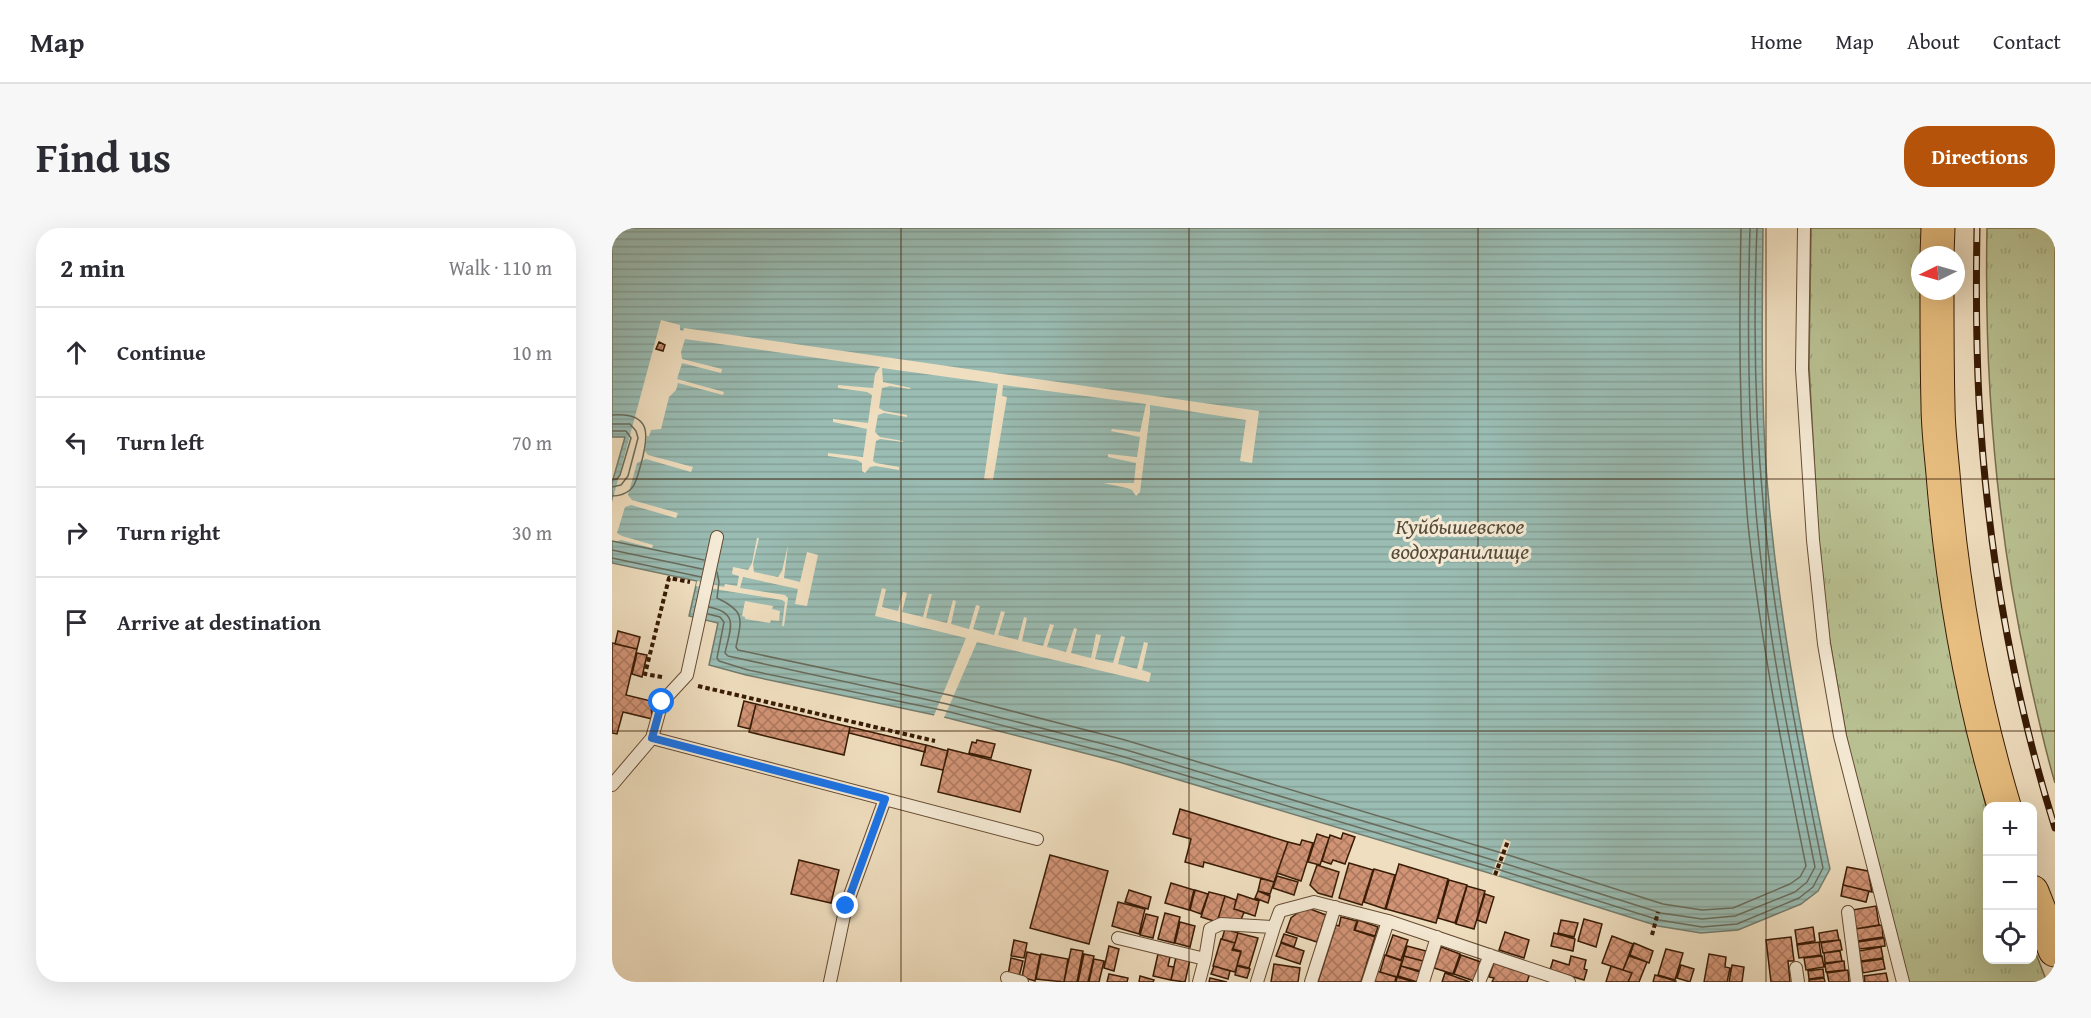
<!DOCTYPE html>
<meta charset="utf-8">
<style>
body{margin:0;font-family:"Gentium Book Plus",serif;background:#f7f7f7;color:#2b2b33}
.controls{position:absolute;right:18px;bottom:18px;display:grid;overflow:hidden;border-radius:12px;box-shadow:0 6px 24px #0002}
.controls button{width:54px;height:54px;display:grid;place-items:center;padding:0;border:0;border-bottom:2px solid #e1e1e2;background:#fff;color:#2b2b33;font:30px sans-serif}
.compass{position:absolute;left:1299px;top:18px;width:54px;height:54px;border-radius:50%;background:#fff;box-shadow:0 6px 24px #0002;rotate:265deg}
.stop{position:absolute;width:18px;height:18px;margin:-14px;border:4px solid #1a73e8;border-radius:50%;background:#fff}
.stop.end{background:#1a73e8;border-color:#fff;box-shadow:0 2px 6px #0008}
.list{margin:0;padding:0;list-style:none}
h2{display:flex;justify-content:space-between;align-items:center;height:78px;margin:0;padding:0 24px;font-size:26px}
h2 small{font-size:20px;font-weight:400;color:#7c7c81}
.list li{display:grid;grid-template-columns:39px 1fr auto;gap:18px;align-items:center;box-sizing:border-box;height:90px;padding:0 24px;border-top:2px solid #e1e1e2}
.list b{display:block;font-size:22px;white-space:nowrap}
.list em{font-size:20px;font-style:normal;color:#7c7c81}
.icon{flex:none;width:33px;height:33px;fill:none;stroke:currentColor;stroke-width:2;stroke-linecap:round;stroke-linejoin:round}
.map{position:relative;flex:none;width:1443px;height:754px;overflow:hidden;border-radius:24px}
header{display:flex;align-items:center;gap:36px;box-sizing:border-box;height:84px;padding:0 30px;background:#fff;border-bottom:2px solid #e1e1e2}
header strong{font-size:28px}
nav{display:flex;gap:33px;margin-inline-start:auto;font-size:21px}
.intro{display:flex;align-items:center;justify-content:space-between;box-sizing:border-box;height:144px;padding:0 36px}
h1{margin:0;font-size:42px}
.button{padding:15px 27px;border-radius:24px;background:#b45309;color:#fff;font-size:21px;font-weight:700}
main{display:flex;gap:36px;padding:0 36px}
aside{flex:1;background:#fff;border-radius:24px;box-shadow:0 6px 24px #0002}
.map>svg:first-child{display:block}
</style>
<header>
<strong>Map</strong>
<nav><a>Home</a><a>Map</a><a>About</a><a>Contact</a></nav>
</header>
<div class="intro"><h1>Find us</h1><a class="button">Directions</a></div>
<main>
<aside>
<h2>2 min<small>Walk · 110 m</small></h2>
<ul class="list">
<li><svg class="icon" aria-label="ahead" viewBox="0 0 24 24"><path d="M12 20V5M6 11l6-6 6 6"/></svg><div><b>Continue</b></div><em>10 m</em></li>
<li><svg class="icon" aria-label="left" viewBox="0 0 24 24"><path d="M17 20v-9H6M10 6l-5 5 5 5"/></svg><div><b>Turn left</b></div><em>70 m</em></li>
<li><svg class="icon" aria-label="right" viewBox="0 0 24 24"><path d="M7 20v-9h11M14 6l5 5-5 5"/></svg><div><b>Turn right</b></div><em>30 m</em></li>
<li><svg class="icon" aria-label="arrive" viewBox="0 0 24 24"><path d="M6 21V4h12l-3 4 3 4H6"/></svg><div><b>Arrive at destination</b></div></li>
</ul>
</aside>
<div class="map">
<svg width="1443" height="754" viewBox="0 0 1443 754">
<defs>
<pattern id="grass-tufts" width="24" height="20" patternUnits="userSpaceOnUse" patternTransform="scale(1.5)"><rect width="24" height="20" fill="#b9c192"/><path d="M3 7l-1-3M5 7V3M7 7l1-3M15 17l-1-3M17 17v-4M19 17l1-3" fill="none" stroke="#a0a57c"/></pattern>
<pattern id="water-rules" width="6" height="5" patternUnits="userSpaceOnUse" patternTransform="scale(1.5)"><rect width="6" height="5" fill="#9abcb3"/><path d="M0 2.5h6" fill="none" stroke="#85a198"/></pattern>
<pattern id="building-cross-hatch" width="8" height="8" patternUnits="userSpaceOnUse" patternTransform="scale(1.5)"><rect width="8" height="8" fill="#d29476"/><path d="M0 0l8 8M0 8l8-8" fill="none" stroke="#ab785f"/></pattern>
</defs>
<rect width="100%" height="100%" fill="#efdebf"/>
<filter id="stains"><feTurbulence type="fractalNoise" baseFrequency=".00333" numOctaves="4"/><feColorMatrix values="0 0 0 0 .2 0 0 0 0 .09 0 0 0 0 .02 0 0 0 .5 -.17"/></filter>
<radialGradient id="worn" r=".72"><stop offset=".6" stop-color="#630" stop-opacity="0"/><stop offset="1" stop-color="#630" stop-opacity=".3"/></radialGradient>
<path fill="url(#grass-tufts)" stroke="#786e4c" stroke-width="1.5" d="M1199,0H1311L1308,63H1309L1358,511L1375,583L1376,732H1420L1421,718L1435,754H1289L1234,507L1217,408L1206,304L1197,138Z
M1375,0H1443V555C1432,518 1424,481 1416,444C1384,298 1372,149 1375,0Z"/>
<path fill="url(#water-rules)" stroke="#737c6d" stroke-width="1.5" d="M0,0H1151C1150,98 1148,197 1159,295C1171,411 1193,527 1218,641L1206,663L1189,676L1126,702L1089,705L1046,698L887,648L507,534L332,489L134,447L97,437L106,395L77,388L85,353L0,335V255L13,209H0Z"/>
<path fill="#efdebf" d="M49,92L68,97V102L71,103L72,100L647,183L640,235L628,233L634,192L538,177V185L528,264L524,268L520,262L515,260L491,255H522L524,235L496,229V226L525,229L528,209L499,203L500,201L528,204L534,176L391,157L390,168L395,169L381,252L372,251L386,156L270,140L271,154L299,160L298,161L278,158L270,160L267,180L272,183L295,187V189L272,185L266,187L263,204L268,209L291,213V214L268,211L264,213L261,233L264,235L287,239V242L263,238L258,239L253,245L250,243V235L245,232L216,228V225L251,229L255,201L221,194V191L256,195L260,167L255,164L226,160V157L261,160L263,146L268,139L73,111L69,124L70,131L110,141L109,145L70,135L65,151L112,164L111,167L66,155L64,162L57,169L49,201L39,202L37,208H35L33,223L36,227L81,239L79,244L34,231L29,233L25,235L16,267L20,272L66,285L64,290L19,277L13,279L5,305L10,308L41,317L40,320L9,312L3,314L0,313V274Z
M145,310H147L141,336L142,344L166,349L170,343L176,317L172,350L188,354L195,324L206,327L195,378L183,376L186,361L131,349L128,360L173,367L176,370L172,398H170L173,374L170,372L84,358L85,353L112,359L113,356L125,358L127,348L120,346L121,339L136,342L140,335Z
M270,360L274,361L270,379L286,383L291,364L295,365L290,384L311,389L317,366H320L314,390L335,395L341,372L344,373L339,396L357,401L364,377L368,378L361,401L382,407L389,383L393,384L386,407L406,412L412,389L415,390L410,413L431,418L438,396L442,397L435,419L454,424L462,400L465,401L459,425L479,430L484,406L489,407L483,431L501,435L509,408L513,409L506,436L525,441L532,414L536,415L530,442L539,445L537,454L365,414L331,492L321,490L354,410L263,388Z
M133,373L161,378L160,381L168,383L167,393L159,392L158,395L133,391V389L130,388Z
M892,611L899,614L887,648L880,646Z"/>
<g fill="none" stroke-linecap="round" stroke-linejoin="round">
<path stroke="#696c5c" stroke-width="1.5" d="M0,187C40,184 37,207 29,236C26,245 25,256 18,262C12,267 7,268 0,268
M0,196H18L24,203L26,210L16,248L9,257L0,259
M0,203H14L19,210L8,247L5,251L0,252
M0,313L92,332
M0,322L90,341
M0,330L89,349
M105,344L107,354L105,370C133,383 130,390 124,419L126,422L337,467L513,512L893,626L1051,676L1090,682L1121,680L1178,656L1188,649L1194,638C1171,525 1148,411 1136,296C1127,198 1127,99 1129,0
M97,379C128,385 118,401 113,425L116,428L335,476L511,521L891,635L1049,685L1090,691L1123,688L1183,664L1195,654L1203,639C1180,525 1156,411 1145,295C1136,197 1135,98 1138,0
M96,386L108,389L112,394L105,430L107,433L136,442L334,483L509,528L888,642L1047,692L1090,699L1125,696L1187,670L1201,659L1211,640C1188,525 1165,411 1153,295C1143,198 1141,98 1145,0"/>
</g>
<path fill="url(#building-cross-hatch)" stroke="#381b05" stroke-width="1.5" d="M47,114L53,117L51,123L44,121Z
M6,403L28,409L25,421L3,416Z
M0,415L25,421L14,467L39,473L40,491L11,484L5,506L0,505Z
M25,425L35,427L30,449L20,446Z
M132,473L144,476L138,501L126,498Z
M144,476L238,499L232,527L137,504Z
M238,499L314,517L313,524L237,505Z
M365,512L383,516L379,530L357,525L360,514L364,515Z
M314,517L336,523L331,542L309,537Z
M336,521L419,542L408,584L326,564Z
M568,581L676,614L662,654L592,634L591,639L573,634L579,611L561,606Z
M731,605L743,609L733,636L721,632L719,636L710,633L718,607L729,611Z
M705,606L717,610L708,637L696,634Z
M690,612L701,615L689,653L665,645L676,614L688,617Z
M438,627L496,643L477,716L418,700Z
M187,632L227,642L219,675L179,666Z
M737,635L761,642L750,677L727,670Z
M787,636L836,651L824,695L774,681Z
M705,637L727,644L720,669L706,665L698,657Z
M1235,639L1256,643L1260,664L1231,657Z
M762,641L783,647L773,681L752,674Z
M665,648L686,654L682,667L661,660Z
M649,650L662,654L658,666L646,663Z
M837,652L855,657L843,695L826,690Z
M559,655L582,662L577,682L553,675Z
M1231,657L1257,663L1254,674L1229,668Z
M855,658L873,663L862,701L844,696Z
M517,662L539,669L536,681L513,674Z
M583,662L596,666L589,686L578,682Z
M646,663L658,668L656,675L643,670Z
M597,664L613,668L605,694L589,689Z
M626,666L647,673L643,688L622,681Z
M873,666L882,669L874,695L865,692Z
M613,668L624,672L622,681L632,684L629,692L606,691Z
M506,674L533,681L527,706L500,698Z
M1264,678L1267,697L1243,701L1240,682Z
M693,679L714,687L705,714L674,704L679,690Z
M553,685L568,689L562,715L546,711Z
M534,686L546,689L541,710L528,707Z
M729,689L745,693L742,702L763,709L749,754H706L724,697L727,698Z
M972,691L990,696L984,719L966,713Z
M746,692L766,699L763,708L743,702Z
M949,692L966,695L962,709L946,705Z
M568,694L583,698L578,719L563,715Z
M1270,697L1271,709L1245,713L1243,701Z
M1201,699L1203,713L1185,716L1183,702Z
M613,701L626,705L623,715L610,711Z
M1225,702L1227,712L1208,714L1207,705Z
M893,704L917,712L912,730L887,722Z
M626,705L646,710L637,740L625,737L629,723L621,721Z
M942,705L963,711L961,723L939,718Z
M672,706L685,710L682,719L669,714Z
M781,707L796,712L789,732L774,727Z
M1000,708L1021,716L1011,742L990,735Z
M1179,709L1182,733H1176L1178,754H1159L1154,712Z
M1272,710L1273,718L1247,721L1246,714Z
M609,711L623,715L620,722L629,724L623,744L601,738Z
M402,712L415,715L412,730L399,728Z
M1228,712L1230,722L1211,725L1209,715Z
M1207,714L1209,727L1187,730L1185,717Z
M669,715L692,723L688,736L664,728Z
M1022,715L1041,723L1037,735L1018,727Z
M497,718L507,721L502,743L492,740Z
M795,718L814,723L811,733L792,728Z
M829,719L848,726L841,746L822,740Z
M1269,719L1271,730L1249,733L1247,723Z
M459,721L471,723L465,754H452Z
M1054,721L1071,725L1063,752L1046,747Z
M1228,723L1230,733L1213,735L1212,725Z
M415,724L428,727L423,753L410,749Z
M429,726L456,731L452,754L424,751Z
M472,726L482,728L476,754H466Z
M546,726L558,729L556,738L562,739L559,752L541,748Z
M1097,726L1114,729L1113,739L1118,740L1115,754H1092Z
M773,727L790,733L785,749L768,744Z
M849,727L869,734L862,753L842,746Z
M792,728L811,733L808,743L789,738Z
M959,728L974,732L972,741L975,742L972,752L938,742L941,732L957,737Z
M1017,728L1035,734L1027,754H1016L1020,745L1011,742Z
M1210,728L1212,739L1194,742L1192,730Z
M564,729L578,732L573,754L559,752Z
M399,730L411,733L407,749L396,747Z
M482,731L492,733L487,754H477Z
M1271,731L1273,741L1251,745L1249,734Z
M1232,733L1233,742L1214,744L1213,736Z
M882,734L918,745L915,754H880L882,750L877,749Z
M662,736L688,740L686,754H659Z
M1069,737L1082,741L1078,754L1065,750Z
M1120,737L1132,739L1130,754H1117Z
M602,738L618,743L616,751L599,746Z
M625,738L638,741L635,750L623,747Z
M789,738L808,744L805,754L786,748Z
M999,738L1020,745L1016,754H994Z
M1211,741L1212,749L1197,751L1196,743Z
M1236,742L1237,754H1217L1215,745Z
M765,743L784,749L783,754H762Z
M833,745L858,754H830Z
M1274,745L1276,754H1253L1252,748Z
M497,746L516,750L515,754H495Z
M1043,747L1064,753V754H1041Z
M528,748L542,752L541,754H527Z
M785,749L802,754H784Z
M598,750L615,754H597Z
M1212,750L1213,754H1197V752Z"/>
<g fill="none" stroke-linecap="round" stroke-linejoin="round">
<defs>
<path id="service" d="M1192,0L1190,141L1201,312L1212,416L1228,508L1291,754
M40,510L50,474L75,447L105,309
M0,557L40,510L425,611
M1236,684L1245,754
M506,710L593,731L598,701L609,696L662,699L668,683L702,674L776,693L957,754
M1184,740L1186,754
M395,750L410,754
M218,754L234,678L273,571
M587,754L593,731
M645,754L662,699
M699,754L723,679
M756,754L776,693
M811,754L825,709
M867,754L878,727"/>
<path id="primary" d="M1325,27L1326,0
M1325,63C1325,101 1325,139 1326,177C1326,200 1329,223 1331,246C1340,358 1360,471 1392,578
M1420,664L1443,722"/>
</defs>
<use href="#service" stroke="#664c34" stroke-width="14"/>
<use href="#primary" stroke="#381b05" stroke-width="35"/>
<path stroke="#381b05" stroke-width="4" stroke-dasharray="4.5 3" stroke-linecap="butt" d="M50,449L33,446L57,350L78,354
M86,458L323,513
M883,647L896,613
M1040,707L1046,684"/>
<use href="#service" stroke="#f5ead5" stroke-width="12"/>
<use href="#primary" stroke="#e8bf80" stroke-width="33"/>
<defs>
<path id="rail" d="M1365,0C1364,57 1364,115 1367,172C1375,316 1400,462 1443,600"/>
</defs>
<use href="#rail" stroke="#381b05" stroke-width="7"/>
<use href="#rail" stroke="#f5ead5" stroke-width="4.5" stroke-dasharray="14" stroke-linecap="butt"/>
</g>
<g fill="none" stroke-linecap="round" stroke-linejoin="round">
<path stroke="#1a73e8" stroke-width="8" d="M50,474L40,510L273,571L234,678"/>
</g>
<path fill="none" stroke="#381b05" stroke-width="1.5" stroke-opacity="0.55" d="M289,0V754M577,0V754M866,0V754M1154,0V754M0,251H1443M0,503H1443"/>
<g text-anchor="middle" stroke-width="6" stroke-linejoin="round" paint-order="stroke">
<g font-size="22" font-style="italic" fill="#554b39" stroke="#f5ead5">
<text x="848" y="306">Куйбышевское<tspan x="848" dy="25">водохранилище</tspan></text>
</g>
</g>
<rect width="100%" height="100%" filter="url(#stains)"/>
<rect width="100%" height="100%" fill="url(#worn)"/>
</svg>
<div class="controls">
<button>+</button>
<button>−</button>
<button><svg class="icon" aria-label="locate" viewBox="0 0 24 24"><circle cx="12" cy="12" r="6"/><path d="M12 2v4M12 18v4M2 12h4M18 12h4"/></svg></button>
</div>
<svg class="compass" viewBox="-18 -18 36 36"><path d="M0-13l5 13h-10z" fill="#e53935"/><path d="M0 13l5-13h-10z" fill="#7c7c81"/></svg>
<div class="stop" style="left:50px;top:474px"></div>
<div class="stop end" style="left:234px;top:678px"></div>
</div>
</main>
